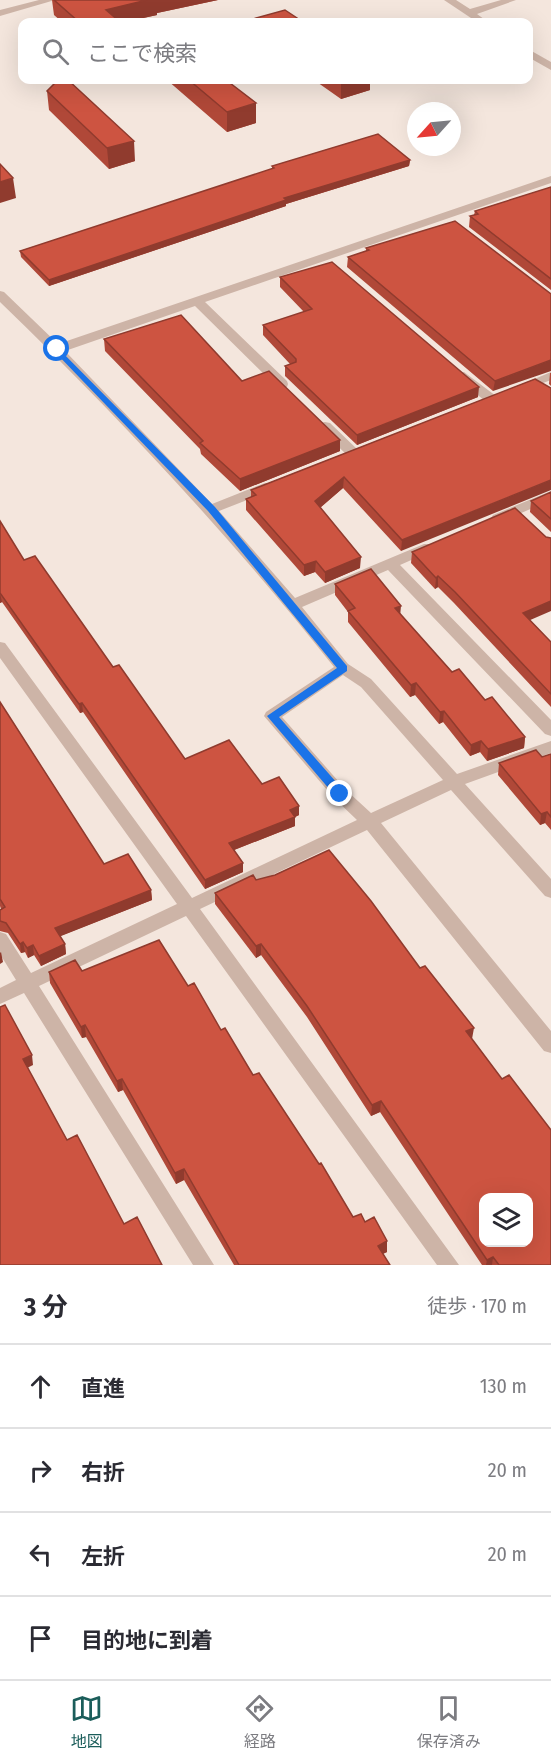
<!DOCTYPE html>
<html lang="ja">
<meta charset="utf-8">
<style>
body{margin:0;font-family:"Fira Sans Condensed","Noto Sans JP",sans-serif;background:#f2f2f3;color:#2b2b33}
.controls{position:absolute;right:18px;bottom:18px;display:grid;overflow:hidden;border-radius:12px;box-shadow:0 6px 24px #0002}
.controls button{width:54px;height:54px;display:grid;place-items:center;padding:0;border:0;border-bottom:2px solid #e1e1e2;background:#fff;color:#2b2b33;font:30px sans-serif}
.compass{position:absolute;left:407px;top:102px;width:54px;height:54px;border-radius:50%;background:#fff;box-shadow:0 6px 24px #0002;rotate:243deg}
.stop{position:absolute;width:18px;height:18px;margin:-14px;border:4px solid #1a73e8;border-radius:50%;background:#fff}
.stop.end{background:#1a73e8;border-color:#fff;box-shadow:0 2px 6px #0008}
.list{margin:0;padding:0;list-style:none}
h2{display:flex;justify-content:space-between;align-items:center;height:78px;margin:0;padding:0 24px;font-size:26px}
h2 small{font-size:20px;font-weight:400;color:#7c7c81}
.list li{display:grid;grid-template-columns:39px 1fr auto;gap:18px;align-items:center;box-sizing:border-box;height:84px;padding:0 24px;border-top:2px solid #e1e1e2}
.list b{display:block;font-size:22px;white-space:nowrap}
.list em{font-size:20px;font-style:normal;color:#7c7c81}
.icon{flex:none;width:33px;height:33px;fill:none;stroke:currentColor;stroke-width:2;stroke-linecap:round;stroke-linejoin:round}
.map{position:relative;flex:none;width:551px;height:1265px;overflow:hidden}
.search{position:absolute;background:#fff;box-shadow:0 6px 24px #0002;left:18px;right:18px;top:18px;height:66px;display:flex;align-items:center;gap:15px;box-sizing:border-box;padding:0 21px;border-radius:12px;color:#7c7c81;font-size:22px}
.sheet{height:414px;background:#fff}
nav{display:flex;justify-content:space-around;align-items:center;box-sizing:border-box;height:84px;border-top:2px solid #e1e1e2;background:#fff;font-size:16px;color:#7c7c81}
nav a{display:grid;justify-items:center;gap:3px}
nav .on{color:#1b5d5a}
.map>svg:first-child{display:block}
</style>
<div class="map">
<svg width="551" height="1265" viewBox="0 0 551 1265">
<rect width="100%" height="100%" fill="#f4e6dd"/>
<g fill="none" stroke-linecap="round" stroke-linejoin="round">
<path fill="#cdb4a7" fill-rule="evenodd" d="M39,0H55L0,16V10Z
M444,0H456L470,9L501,0H516L477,14L488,22H477Z
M528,49L551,62V70L528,57Z
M551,176V183L205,302L287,381L288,384L287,387H277L195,306L65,351L212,504L265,483H275L277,486L275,489L219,511L295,598L424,544H434L436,547L434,550L400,565L551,720V736L545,734L388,570L302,607L348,664L371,679L457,774L551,741V753L465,784L551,879V898L545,896L451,790L381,823L551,1031V1053L544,1051L367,830L200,909L459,1265H437L186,916L39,986L214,1265H193L24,993L0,1004V988L16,980L0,954V932L6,934L31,973L177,904L0,658V642L5,643L192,898L357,820L334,798L264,716L266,712L334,667C231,537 119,417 0,302V291L4,292L58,344ZM343,675L361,687L443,780L371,813L346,790L282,717Z
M464,372L496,396L498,399L496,402H486L459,379L458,376L459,373Z
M551,372V380L519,392L513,388Z
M325,422L330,423L358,450L360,453L358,456H348L320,429L318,426L320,423Z
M551,491V500L503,521H493L491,518L493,515Z"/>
</g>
<path fill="#b04838" d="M52,0H218L157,13V15L125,22H62L54,15Z
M167,80H226L256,123L227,132Z
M314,80H370V90L341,99Z
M47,91L135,161L109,169L49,110Z
M410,160L409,166L286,204V206L49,286L21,257L20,251L272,169V166Z
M551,187V290L469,227L470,216L474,215L475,211Z
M366,248L551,294L493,391L347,267L348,257L366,251Z
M280,277L478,397L357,445L285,376V366L290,364L263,335V325L304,312L280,287Z
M104,339L242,381L340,440V451L240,491L201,454L200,449L105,351Z
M550,373H551V386L549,384Z
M535,379L401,551L343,488L320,508L360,568L325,583L315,572L304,576L246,510V499L251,497V490Z
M551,492V532L530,512L531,501Z
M0,521L24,560L113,667L185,759L262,784L299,815L295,817V826L234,850L243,872L205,889L83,712L80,713L2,602L0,603Z
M546,537L530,620L551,642V707L454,603L438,587L435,589L411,563L412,552Z
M335,584L400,614L452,672L485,700L525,737L524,748L487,761L480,752L470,756L443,722L439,724L415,695L410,697L348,622V612L335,595Z
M0,702L104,864L151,890L152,900L60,936L65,944L66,954L41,966L34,955L28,958L25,952L21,953L8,933L0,931V910L1,909L0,906Z
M551,754V830L545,823L540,825L498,775L499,763L542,757Z
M256,880L472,1039L551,1265H482L380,1112L371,1116L307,1017L261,955L256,958L215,904V893Z
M82,971L188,986L221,1030L353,1217L365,1222L387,1241V1252L383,1254L390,1265H234L184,1180L176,1184L123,1090L118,1092L86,1037L82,1038L50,983L49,972Z"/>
<path fill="#903b2e" d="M147,0H218L157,13V15L125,22H106V10Z
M341,80H370V90L341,99Z
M256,103V123L227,132V112Z
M134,141L135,161L109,169L107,148Z
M410,160L409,166L286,204V206L49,286V280L284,198Z
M13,178L16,198L0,203V182Z
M551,360V371L493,391L495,381Z
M479,387L478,397L357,445V435Z
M340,440V451L240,491V479Z
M344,477L343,488L315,512V501Z
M551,480V490L401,551L402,540Z
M361,557L360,568L325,583V572Z
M316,561L315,572L304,576V565Z
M438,576V587L435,589L436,578Z
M0,593L2,602L0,603Z
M551,601V611L521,624L523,613Z
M401,606L400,617L395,608Z
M416,683L415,695L410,697L411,685Z
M82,703L83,712L80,713L79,704Z
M444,711L443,722L439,724L440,712Z
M525,737L524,748L487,761L488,749Z
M481,741L480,752L470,756L471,745Z
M299,806V815L295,817V826L229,852V843L290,810Z
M547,812L545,823L540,825L541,814Z
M243,863V872L205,889V880Z
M151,890L152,900L56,938L55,928Z
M23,942L25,952L21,953L20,944Z
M65,944L66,954L41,966L39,956Z
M261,944V955L256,958V946Z
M33,945L34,955L28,958L27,948Z
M1,952L3,962L0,964V953Z
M85,1025L86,1037L82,1038L81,1027Z
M474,1028L472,1039L464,1042L466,1031Z
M32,1055L33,1065L25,1069L23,1059Z
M122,1079L123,1090L118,1092L117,1081Z
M381,1101L380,1112L371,1116L372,1105Z
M184,1169V1180L176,1184L175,1173Z
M387,1241V1252L377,1256L378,1246Z
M493,1257L492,1265H486L487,1260Z"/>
<path fill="#cd5441" stroke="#903b2e" stroke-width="1.5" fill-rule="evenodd" d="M54,0H147L106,10L120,22H79Z
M285,10L303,22H262L256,18Z
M58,80H68L134,141L107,148L47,91Z
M189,80H226L256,103L227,112Z
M378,134L410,160L284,198L286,200L49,280L20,251L274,168L272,166Z
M0,164L13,178L0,182Z
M551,187V279L470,216L478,214L475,211Z
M455,221L551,294V360L495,381L348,257L369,250L366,248Z
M332,262L479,387L357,435L285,366L296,362V359L263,325L312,309L280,277Z
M181,315L242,381L269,371L340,440L240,479L200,443L203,441L104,339Z
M535,379L551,388V480L402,540L344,477L315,501L361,557L325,572L316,561L304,565L246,499L256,495L251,490Z
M551,492V519L531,501Z
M515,508L546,537L551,538V601L523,613L551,642V694L455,592L438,576L436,578L412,552Z
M0,521L24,560L35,556L113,667L119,665L185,759L229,740L262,784L279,777L299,806L290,810L295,817L229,843L243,863L205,880L82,703L79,704L63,682L0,593Z
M371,569L401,606L395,608L452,672L459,669L485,700L492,697L525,737L488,749L481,741L471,745L444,711L440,712L416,683L411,685L348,611L355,608L335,584Z
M0,702L104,864L128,854L151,890L55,928L65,944L39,956L33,945L27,948L23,942L20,944L6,923L0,921V910L5,907L0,899Z
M536,750L542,757L551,754V817L547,812L541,814L499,763Z
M329,850L371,901L420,968L425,966L474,1028L466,1031L502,1079L509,1075L551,1130V1265H499L493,1257L487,1260L381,1101L372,1105L307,1006L261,944L256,946L215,893L253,875L256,880L275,875ZM483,1197H528V1242H483Z
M159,940L188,986L194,983L221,1030L225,1028L253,1075L259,1073L319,1164L321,1163L353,1217L361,1214L365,1222L374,1217L387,1241L378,1246L390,1265H239L184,1169L175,1173L122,1079L117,1081L85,1025L81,1027L49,972L75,960L82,971Z
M5,1005L32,1055L23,1059L67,1140L77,1135L124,1224L137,1217L162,1265H0V1007Z"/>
<path fill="#1a73e8" d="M57,347L215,507L347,666V671L279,717L344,791V797H336L267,716L337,668L208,511L54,351Z"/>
</svg>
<div class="controls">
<button><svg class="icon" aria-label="layers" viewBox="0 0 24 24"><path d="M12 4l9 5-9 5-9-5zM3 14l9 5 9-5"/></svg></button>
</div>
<svg class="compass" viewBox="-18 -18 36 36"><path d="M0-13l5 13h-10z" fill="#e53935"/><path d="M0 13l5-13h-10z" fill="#7c7c81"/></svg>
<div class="stop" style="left:57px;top:349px"></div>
<div class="stop end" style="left:340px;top:794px"></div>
<div class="search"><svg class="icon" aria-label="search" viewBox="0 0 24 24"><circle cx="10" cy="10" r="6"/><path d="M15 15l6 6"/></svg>ここで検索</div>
</div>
<section class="sheet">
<h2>3 分<small>徒歩 · 170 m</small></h2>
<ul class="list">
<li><svg class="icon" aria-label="ahead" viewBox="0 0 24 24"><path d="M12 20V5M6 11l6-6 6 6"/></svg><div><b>直進</b></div><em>130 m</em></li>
<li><svg class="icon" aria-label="right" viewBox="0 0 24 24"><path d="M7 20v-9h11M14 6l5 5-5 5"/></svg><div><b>右折</b></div><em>20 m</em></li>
<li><svg class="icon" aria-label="left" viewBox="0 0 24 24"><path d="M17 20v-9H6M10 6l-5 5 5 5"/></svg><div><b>左折</b></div><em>20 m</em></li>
<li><svg class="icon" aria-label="arrive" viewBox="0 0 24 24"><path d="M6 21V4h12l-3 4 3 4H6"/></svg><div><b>目的地に到着</b></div></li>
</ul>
</section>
<nav>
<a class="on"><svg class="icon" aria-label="map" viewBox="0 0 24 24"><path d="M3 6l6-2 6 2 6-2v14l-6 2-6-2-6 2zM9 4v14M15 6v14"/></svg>地図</a>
<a><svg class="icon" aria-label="directions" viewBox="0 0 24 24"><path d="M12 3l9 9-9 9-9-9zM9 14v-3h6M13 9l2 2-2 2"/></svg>経路</a>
<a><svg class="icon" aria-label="saved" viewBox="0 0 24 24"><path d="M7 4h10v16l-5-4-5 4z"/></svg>保存済み</a>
</nav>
